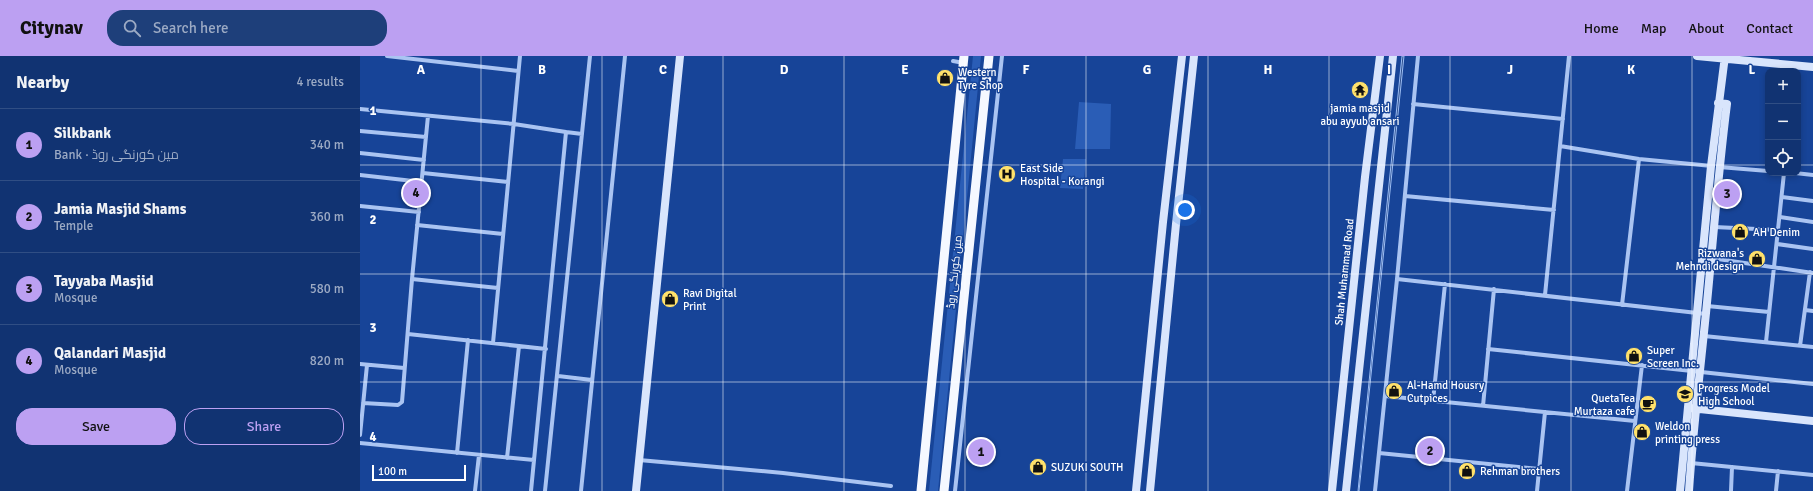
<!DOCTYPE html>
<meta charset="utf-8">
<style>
body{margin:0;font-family:Signika,Cairo,sans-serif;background:#1e3f7a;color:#f1f3f6}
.controls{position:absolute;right:12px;top:12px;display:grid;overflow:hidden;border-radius:8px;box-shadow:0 2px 6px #0003}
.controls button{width:36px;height:36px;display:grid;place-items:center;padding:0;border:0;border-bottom:1px solid #304e84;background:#113372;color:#f1f3f6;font:20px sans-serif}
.scale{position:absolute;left:12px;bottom:10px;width:94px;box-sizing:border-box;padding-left:4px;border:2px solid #fff;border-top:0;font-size:11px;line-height:14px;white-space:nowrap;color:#fff;-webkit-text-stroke:3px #174498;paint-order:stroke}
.you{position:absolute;left:825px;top:154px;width:14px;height:14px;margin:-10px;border:3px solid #fff;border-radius:50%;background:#1a73e8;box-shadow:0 0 0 6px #1a73e833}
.badge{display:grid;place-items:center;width:26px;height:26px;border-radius:50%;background:#bca0f2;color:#111;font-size:13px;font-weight:700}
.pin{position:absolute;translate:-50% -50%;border:2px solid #fff;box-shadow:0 1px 4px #0006}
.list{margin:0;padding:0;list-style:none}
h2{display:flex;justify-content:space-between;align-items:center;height:52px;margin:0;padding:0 16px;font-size:17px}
h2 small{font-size:13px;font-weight:400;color:#9caac4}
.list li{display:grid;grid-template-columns:26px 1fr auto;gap:12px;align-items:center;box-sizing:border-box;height:72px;padding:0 16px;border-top:1px solid #304e84}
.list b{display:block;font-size:15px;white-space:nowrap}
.list p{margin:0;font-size:13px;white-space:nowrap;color:#9caac4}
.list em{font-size:13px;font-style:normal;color:#9caac4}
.actions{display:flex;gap:8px;padding:12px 16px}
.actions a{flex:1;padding:9px 0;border:1px solid #bca0f2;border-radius:16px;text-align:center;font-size:14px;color:#bca0f2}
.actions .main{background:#bca0f2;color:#111}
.icon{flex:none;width:22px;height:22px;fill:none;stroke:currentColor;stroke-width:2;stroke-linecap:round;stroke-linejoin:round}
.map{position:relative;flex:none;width:1453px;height:435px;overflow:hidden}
header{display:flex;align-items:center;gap:24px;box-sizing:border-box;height:56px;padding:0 20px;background:#bca0f2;color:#111}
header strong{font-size:19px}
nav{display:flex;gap:22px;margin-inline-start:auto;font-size:14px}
.search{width:280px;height:36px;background:#1e3f7a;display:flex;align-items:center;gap:10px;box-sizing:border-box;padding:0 14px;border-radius:16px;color:#9caac4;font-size:15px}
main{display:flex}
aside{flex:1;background:#113372}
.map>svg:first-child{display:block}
</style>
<header>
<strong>Citynav</strong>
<div class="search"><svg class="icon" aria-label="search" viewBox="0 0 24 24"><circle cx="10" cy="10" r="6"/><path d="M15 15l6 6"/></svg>Search here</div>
<nav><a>Home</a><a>Map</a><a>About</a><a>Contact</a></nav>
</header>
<main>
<aside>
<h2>Nearby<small>4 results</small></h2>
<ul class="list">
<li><span class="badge">1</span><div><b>Silkbank</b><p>Bank · مین کورنگی روڈ</p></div><em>340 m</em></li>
<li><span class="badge">2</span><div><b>Jamia Masjid Shams</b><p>Temple</p></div><em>360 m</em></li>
<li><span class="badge">3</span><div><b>Tayyaba Masjid</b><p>Mosque</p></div><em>580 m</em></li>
<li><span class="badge">4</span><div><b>Qalandari Masjid</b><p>Mosque</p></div><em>820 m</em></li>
</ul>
<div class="actions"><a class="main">Save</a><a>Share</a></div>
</aside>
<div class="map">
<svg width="1453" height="435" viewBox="0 0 1453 435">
<rect width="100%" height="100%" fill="#174498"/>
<path fill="#2a5db6" d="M613,0H621L578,435H569Z
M719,46L751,48L750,93H715Z
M703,103H726L723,133L700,132Z"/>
<path fill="#2a4b8a" stroke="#9dbef4" d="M1042,0H1044L999,435H998Z"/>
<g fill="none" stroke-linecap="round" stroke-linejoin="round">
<path stroke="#aac4f2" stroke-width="4" d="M27,0L158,15
M593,5L604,7
M1053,48L1203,63
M0,53L154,68L206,76
M0,75L66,81
M1200,90L1279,103L1352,110
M0,97L64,104
M1359,111L1408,115
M63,117L148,126
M1435,117L1453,119
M0,119L62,126
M1045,140L1194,154
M1422,141L1453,145
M0,150L59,156
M1420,161L1453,166
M57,169L143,178
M1354,171L1418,174
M1417,188L1453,193
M1351,202L1453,217
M52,223L138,232
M1037,223L1346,258
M1185,239L1209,0
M1262,249L1279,103
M1347,250L1409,256
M1445,254L1453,255
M48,278L186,293
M1344,280L1453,291
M1406,286L1424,117
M133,287L160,0
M1440,290L1450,216
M1128,293L1453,328
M0,308L44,312
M198,320L232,324
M1025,340L1275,365
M1073,345L1085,228
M3,347L38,349L42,346L52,223L68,60
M1123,350L1134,233
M0,379L7,309
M0,387L174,404
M97,397L108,284
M1019,397L1179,413
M147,402L159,290
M279,404L423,417L531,430
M1331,407L1453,419
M115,435L119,399
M171,435L206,76L222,78
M185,435L230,0
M221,435L265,0
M595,435L642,0
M1015,435L1037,223L1058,0
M1177,435L1185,356
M1267,435L1282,309
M1371,435L1372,411
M1416,435L1418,415"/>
<path stroke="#d9e5fc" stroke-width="8" d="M1337,0L1453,11
M1330,352L1453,365
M276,435L320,0
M776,435L803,166L822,0
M790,435L816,168L834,0
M972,435L1005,121L1020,0
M986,435L1033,0
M1320,435L1351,110L1365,0
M1329,435C1333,375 1340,316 1346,257C1353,187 1358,118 1367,48L1358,47"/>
<path stroke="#f5f8ff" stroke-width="9" d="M561,435L604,0
M584,435L629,0"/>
</g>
<path fill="none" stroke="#fff" stroke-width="1" stroke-opacity="0.55" d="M121,0V435M242,0V435M363,0V435M484,0V435M605,0V435M726,0V435M848,0V435M969,0V435M1090,0V435M1211,0V435M1332,0V435M0,109H1408M1438,109H1453M0,218H1453M0,326H1453"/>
<defs>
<symbol id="shop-disc" viewBox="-11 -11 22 22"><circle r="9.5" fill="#ffe16b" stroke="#174498"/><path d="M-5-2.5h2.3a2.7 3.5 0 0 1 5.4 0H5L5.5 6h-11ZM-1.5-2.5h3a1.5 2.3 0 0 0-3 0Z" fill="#111"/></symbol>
<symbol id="temple-disc" viewBox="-11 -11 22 22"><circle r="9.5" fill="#ffe16b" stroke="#174498"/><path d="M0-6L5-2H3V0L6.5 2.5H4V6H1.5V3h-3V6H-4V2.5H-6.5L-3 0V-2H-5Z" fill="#111"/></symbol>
<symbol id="hospital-disc" viewBox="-11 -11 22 22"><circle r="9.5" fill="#ffe16b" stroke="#174498"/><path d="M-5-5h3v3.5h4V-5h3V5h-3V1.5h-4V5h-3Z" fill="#111"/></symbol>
<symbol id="school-disc" viewBox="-11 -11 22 22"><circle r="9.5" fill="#ffe16b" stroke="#174498"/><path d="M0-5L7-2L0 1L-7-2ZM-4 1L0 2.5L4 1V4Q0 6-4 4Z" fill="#111"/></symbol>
<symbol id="cafe-disc" viewBox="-11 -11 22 22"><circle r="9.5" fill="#ffe16b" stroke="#174498"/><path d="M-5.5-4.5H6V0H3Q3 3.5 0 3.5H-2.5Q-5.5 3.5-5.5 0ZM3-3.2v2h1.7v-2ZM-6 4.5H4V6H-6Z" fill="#111"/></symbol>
</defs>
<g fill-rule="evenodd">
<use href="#shop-disc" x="575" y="12" width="20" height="20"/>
<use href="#temple-disc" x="990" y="24" width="20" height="20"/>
<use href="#hospital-disc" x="637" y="108" width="20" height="20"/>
<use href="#shop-disc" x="1370" y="166" width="20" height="20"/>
<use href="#shop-disc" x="1387" y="193" width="20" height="20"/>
<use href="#shop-disc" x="300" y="233" width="20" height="20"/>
<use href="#shop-disc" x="1264" y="290" width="20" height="20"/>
<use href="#shop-disc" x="1024" y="325" width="20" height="20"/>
<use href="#school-disc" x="1315" y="328" width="20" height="20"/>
<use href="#cafe-disc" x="1278" y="338" width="20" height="20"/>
<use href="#shop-disc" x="1272" y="366" width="20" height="20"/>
<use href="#shop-disc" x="668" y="401" width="20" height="20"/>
<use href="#shop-disc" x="1097" y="405" width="20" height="20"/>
</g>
<g text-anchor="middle" stroke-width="3" stroke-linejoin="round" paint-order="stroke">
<g font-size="11" fill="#fff" stroke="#174498" text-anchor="start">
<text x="598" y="20">Western<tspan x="598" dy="13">Tyre Shop</tspan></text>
<text x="1000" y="56" text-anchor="middle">jamia masjid<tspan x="1000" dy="13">abu ayyub ansari</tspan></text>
<text x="660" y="116">East Side<tspan x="660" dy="13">Hospital - Korangi</tspan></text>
<text x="1393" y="180">AH Denim</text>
<text x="1384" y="201" text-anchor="end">Rizwana's<tspan x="1384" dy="13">Mehndi design</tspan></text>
<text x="323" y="241">Ravi Digital<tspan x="323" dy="13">Print</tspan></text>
<text x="1287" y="298">Super<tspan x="1287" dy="13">Screen Inc.</tspan></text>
<text x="1047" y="333">Al-Hamd Housry<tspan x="1047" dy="13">Cutpices</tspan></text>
<text x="1338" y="336">Progress Model<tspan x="1338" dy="13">High School</tspan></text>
<text x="1275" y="346" text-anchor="end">QuetaTea<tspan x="1275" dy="13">Murtaza cafe</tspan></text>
<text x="1295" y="374">Weldon<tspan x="1295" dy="13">printing press</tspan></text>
<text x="691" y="415">SUZUKI SOUTH</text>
<text x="1120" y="419">Rehman brothers</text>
</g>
<g font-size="11" fill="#fff" stroke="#174498">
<text transform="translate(594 216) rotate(-84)" y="4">مین کورنگی روڈ</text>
<text transform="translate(984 216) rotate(-84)" y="4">Shah Muhammad Road</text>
</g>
</g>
<g font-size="13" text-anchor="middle" font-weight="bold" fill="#fff" stroke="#174498" stroke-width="3" stroke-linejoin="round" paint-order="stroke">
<text x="61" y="18">A</text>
<text x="182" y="18">B</text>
<text x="303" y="18">C</text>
<text x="424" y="18">D</text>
<text x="545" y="18">E</text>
<text x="666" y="18">F</text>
<text x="787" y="18">G</text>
<text x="908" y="18">H</text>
<text x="1029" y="18">I</text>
<text x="1150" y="18">J</text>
<text x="1271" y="18">K</text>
<text x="1392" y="18">L</text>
<text x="13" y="59">1</text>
<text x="13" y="168">2</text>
<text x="13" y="276">3</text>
<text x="13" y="385">4</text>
</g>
</svg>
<div class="controls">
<button>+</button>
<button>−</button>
<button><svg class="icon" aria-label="locate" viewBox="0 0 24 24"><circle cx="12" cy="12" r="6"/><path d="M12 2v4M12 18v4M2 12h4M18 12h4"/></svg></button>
</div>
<div class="scale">100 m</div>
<div class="you"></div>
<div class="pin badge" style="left:621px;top:396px">1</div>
<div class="pin badge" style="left:1070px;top:395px">2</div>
<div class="pin badge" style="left:1367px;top:138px">3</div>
<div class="pin badge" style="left:56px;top:137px">4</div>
</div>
</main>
